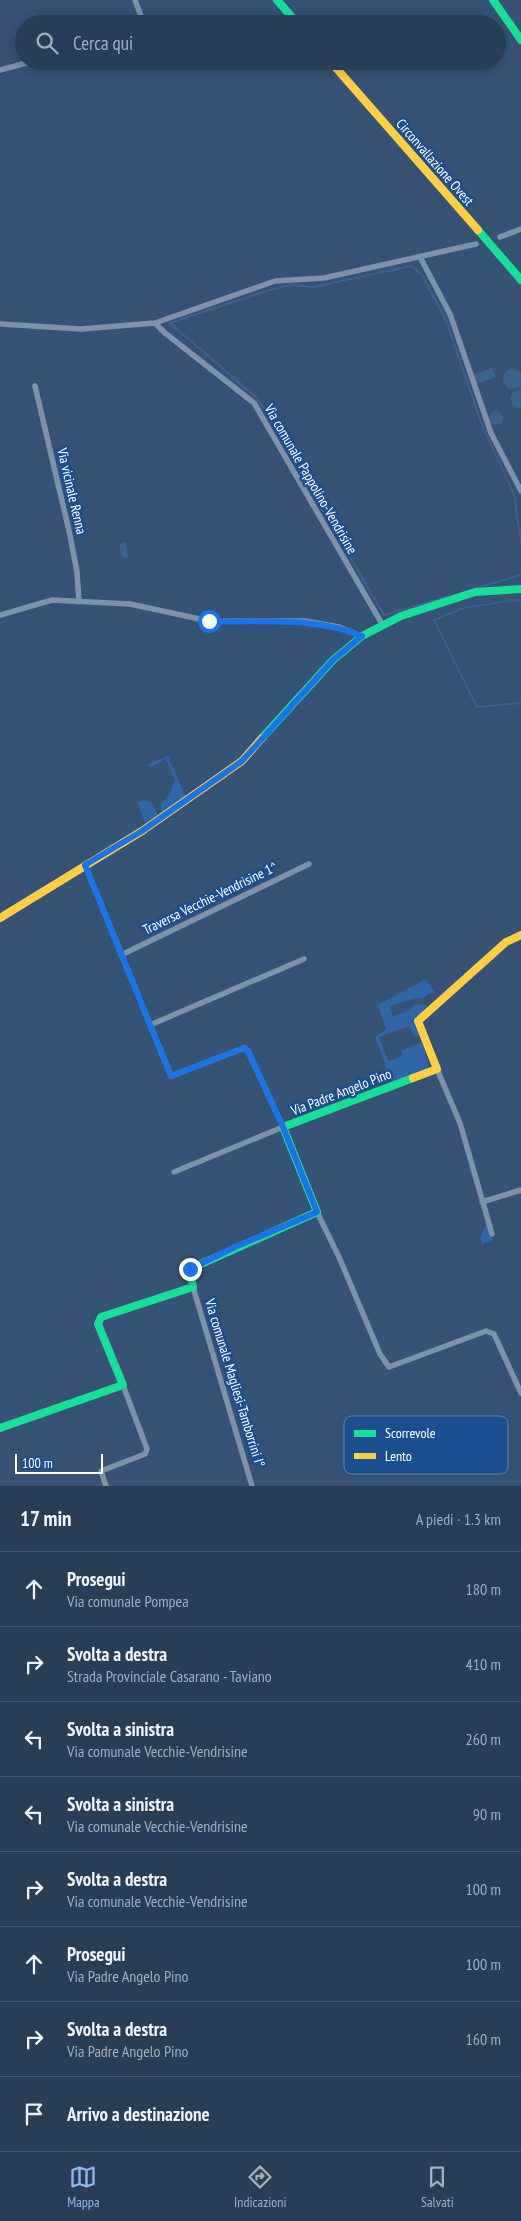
<!DOCTYPE html>
<html lang="it">
<meta charset="utf-8">
<style>
body{margin:0;font-family:"PT Sans Narrow",sans-serif;background:#344961;color:#f1f3f6}
.scale{position:absolute;left:15px;bottom:12px;width:88px;box-sizing:border-box;padding-left:5px;border:2px solid #fff;border-top:0;font-size:14px;line-height:18px;white-space:nowrap;color:#fff;-webkit-text-stroke:4px #1b4f8f;paint-order:stroke}
.stop{position:absolute;width:15px;height:15px;margin:-11px;border:4px solid #1a73e8;border-radius:50%;background:#fff}
.stop.end{background:#1a73e8;border-color:#fff;box-shadow:0 1px 5px #0008}
.list{margin:0;padding:0;list-style:none}
h2{display:flex;justify-content:space-between;align-items:center;height:65px;margin:0;padding:0 20px;font-size:21px}
h2 small{font-size:16px;font-weight:400;color:#a5aeba}
.list li{display:grid;grid-template-columns:32px 1fr auto;gap:15px;align-items:center;box-sizing:border-box;height:75px;padding:0 20px;border-top:1px solid #44576d}
.list b{display:block;font-size:19px;white-space:nowrap}
.list p{margin:0;font-size:16px;white-space:nowrap;color:#a5aeba}
.list em{font-size:16px;font-style:normal;color:#a5aeba}
.icon{flex:none;width:28px;height:28px;fill:none;stroke:currentColor;stroke-width:2;stroke-linecap:round;stroke-linejoin:round}
.map{position:relative;flex:none;width:521px;height:1486px;overflow:hidden}
.search{position:absolute;background:#283e57;box-shadow:0 2px 12px #0003;left:15px;right:15px;top:15px;height:55px;display:flex;align-items:center;gap:12px;box-sizing:border-box;padding:0 18px;border-radius:28px;color:#a5aeba;font-size:19px}
.sheet{height:665px;background:#283e57}
nav{display:flex;justify-content:space-around;align-items:center;box-sizing:border-box;height:70px;border-top:1px solid #44576d;background:#283e57;font-size:14px;color:#a5aeba}
nav a{display:grid;justify-items:center;gap:2px}
nav .on{color:#90b9f0}
.map>svg:first-child{display:block}
</style>
<div class="map">
<svg width="521" height="1486" viewBox="0 0 521 1486">
<rect width="100%" height="100%" fill="#365274"/>
<path fill="#2f66a5" d="M168,756L186,797L164,812L161,811V804L169,795L175,781L166,759L150,768L148,764Z
M144,800L152,803L158,815L145,823L137,802Z
M426,979L435,993L428,994L423,999L417,998L390,1006L393,1016L406,1012L415,1004L426,1005L428,1008L413,1020L419,1036L414,1037L409,1026L379,1037L388,1061L402,1056V1050L422,1042L429,1066L426,1070L392,1082L375,1037L386,1029L378,1005Z
M487,1223L492,1241L482,1244L480,1238Z"/>
<path fill="#3b618d" d="M492,368L496,377L477,384L474,375Z
M503 379a10 10 0 1 1 20 0a10 10 0 1 1-20 0Z
M521,389V409L513,406L510,398L513,392Z
M489 418a7 7 0 1 1 14 0a7 7 0 1 1-14 0Z
M126,542L128,557L122,558L119,544Z"/>
<g fill="none" stroke-linecap="round" stroke-linejoin="round">
<path stroke="#3b618d" stroke-width="2" d="M170,323L266,291L291,285L313,287L411,266L422,275L446,320L482,425L514,494L521,542
M170,323L257,398L384,615L448,596
M476,588L521,575
M521,601L515,600L463,608L434,620L477,707L521,703"/>
<path stroke="#7d92a8" stroke-width="5.5" d="M135,0L144,24
M0,70L33,61
M500,237L521,229
M420,257L450,314L491,433L521,491
M155,323L165,333L254,403L382,624
M0,324L81,329L155,323L275,281L324,278L476,244
M35,386L70,535L77,572L79,602
M0,615L52,600L130,604L209,621H305L339,627L362,636
M85,865L171,1076L244,1048L248,1051L283,1127L174,1172
M121,955L309,864
M150,1025L304,959
M437,1069L460,1123L492,1234
M482,1202L521,1190
M317,1212L339,1257L380,1354L389,1367L486,1331L494,1334L521,1393
M193,1287L252,1486
M106,1486L101,1471L145,1454L147,1449L123,1385"/>
<path stroke="#16e098" stroke-width="8" d="M277,0L298,24
M493,0L521,40
M478,230L521,280
M262,738L333,660L362,636L401,616L475,592L521,589
M0,1428L123,1385L98,1324L101,1317L193,1287L190,1269L317,1212L283,1127L413,1078"/>
<path stroke="#ffcf43" stroke-width="8" d="M330,61L478,230
M0,918L142,831L242,761L262,738
M413,1078L437,1069L418,1021L506,942L521,935"/>
</g>
<g fill="none" stroke-linecap="round" stroke-linejoin="round">
<path stroke="#1a73e8" stroke-width="6" d="M190,1269L235,1247L317,1212L283,1127L248,1051L244,1048L171,1076L85,865L142,831L242,761L333,660L362,636C312,616 261,623 209,621"/>
</g>
<g text-anchor="middle" stroke-width="5" stroke-linejoin="round" paint-order="stroke">
<g font-size="14" fill="#fff" stroke="#1b4f8f">
<text transform="translate(435 162) rotate(49)" y="5">Circonvallazione Ovest</text>
<text transform="translate(311 479) rotate(60)" y="5">Via comunale Pappolino-Vendrisine</text>
<text transform="translate(72 491) rotate(77)" y="5">Via vicinale Renna</text>
<text transform="translate(210 898) rotate(-26)" y="5">Traversa Vecchie-Vendrisine 1^</text>
<text transform="translate(341 1092) rotate(-21)" y="5">Via Padre Angelo Pino</text>
<text transform="translate(235 1383) rotate(73)" y="5">Via comunale Magliesi-Tamborrini I°</text>
</g>
</g>
<rect x="344" y="1416" width="164" height="58" rx="8" fill="#1b4f8f" stroke="#5f84b1" stroke-width="1"/>
<rect x="354" y="1430" width="22" height="7" fill="#16e098"/>
<rect x="354" y="1453" width="22" height="6" fill="#ffcf43"/>
<g font-size="14" fill="#fff">
<text x="385" y="1438">Scorrevole</text>
<text x="385" y="1461">Lento</text>
</g>
</svg>
<div class="scale">100 m</div>
<div class="stop" style="left:209px;top:621px"></div>
<div class="stop end" style="left:190px;top:1269px"></div>
<div class="search"><svg class="icon" aria-label="search" viewBox="0 0 24 24"><circle cx="10" cy="10" r="6"/><path d="M15 15l6 6"/></svg>Cerca qui</div>
</div>
<section class="sheet">
<h2>17 min<small>A piedi · 1.3 km</small></h2>
<ul class="list">
<li><svg class="icon" aria-label="ahead" viewBox="0 0 24 24"><path d="M12 20V5M6 11l6-6 6 6"/></svg><div><b>Prosegui</b><p>Via comunale Pompea</p></div><em>180 m</em></li>
<li><svg class="icon" aria-label="right" viewBox="0 0 24 24"><path d="M7 20v-9h11M14 6l5 5-5 5"/></svg><div><b>Svolta a destra</b><p>Strada Provinciale Casarano - Taviano</p></div><em>410 m</em></li>
<li><svg class="icon" aria-label="left" viewBox="0 0 24 24"><path d="M17 20v-9H6M10 6l-5 5 5 5"/></svg><div><b>Svolta a sinistra</b><p>Via comunale Vecchie-Vendrisine</p></div><em>260 m</em></li>
<li><svg class="icon" aria-label="left" viewBox="0 0 24 24"><path d="M17 20v-9H6M10 6l-5 5 5 5"/></svg><div><b>Svolta a sinistra</b><p>Via comunale Vecchie-Vendrisine</p></div><em>90 m</em></li>
<li><svg class="icon" aria-label="right" viewBox="0 0 24 24"><path d="M7 20v-9h11M14 6l5 5-5 5"/></svg><div><b>Svolta a destra</b><p>Via comunale Vecchie-Vendrisine</p></div><em>100 m</em></li>
<li><svg class="icon" aria-label="ahead" viewBox="0 0 24 24"><path d="M12 20V5M6 11l6-6 6 6"/></svg><div><b>Prosegui</b><p>Via Padre Angelo Pino</p></div><em>100 m</em></li>
<li><svg class="icon" aria-label="right" viewBox="0 0 24 24"><path d="M7 20v-9h11M14 6l5 5-5 5"/></svg><div><b>Svolta a destra</b><p>Via Padre Angelo Pino</p></div><em>160 m</em></li>
<li><svg class="icon" aria-label="arrive" viewBox="0 0 24 24"><path d="M6 21V4h12l-3 4 3 4H6"/></svg><div><b>Arrivo a destinazione</b></div></li>
</ul>
</section>
<nav>
<a class="on"><svg class="icon" aria-label="map" viewBox="0 0 24 24"><path d="M3 6l6-2 6 2 6-2v14l-6 2-6-2-6 2zM9 4v14M15 6v14"/></svg>Mappa</a>
<a><svg class="icon" aria-label="directions" viewBox="0 0 24 24"><path d="M12 3l9 9-9 9-9-9zM9 14v-3h6M13 9l2 2-2 2"/></svg>Indicazioni</a>
<a><svg class="icon" aria-label="saved" viewBox="0 0 24 24"><path d="M7 4h10v16l-5-4-5 4z"/></svg>Salvati</a>
</nav>
